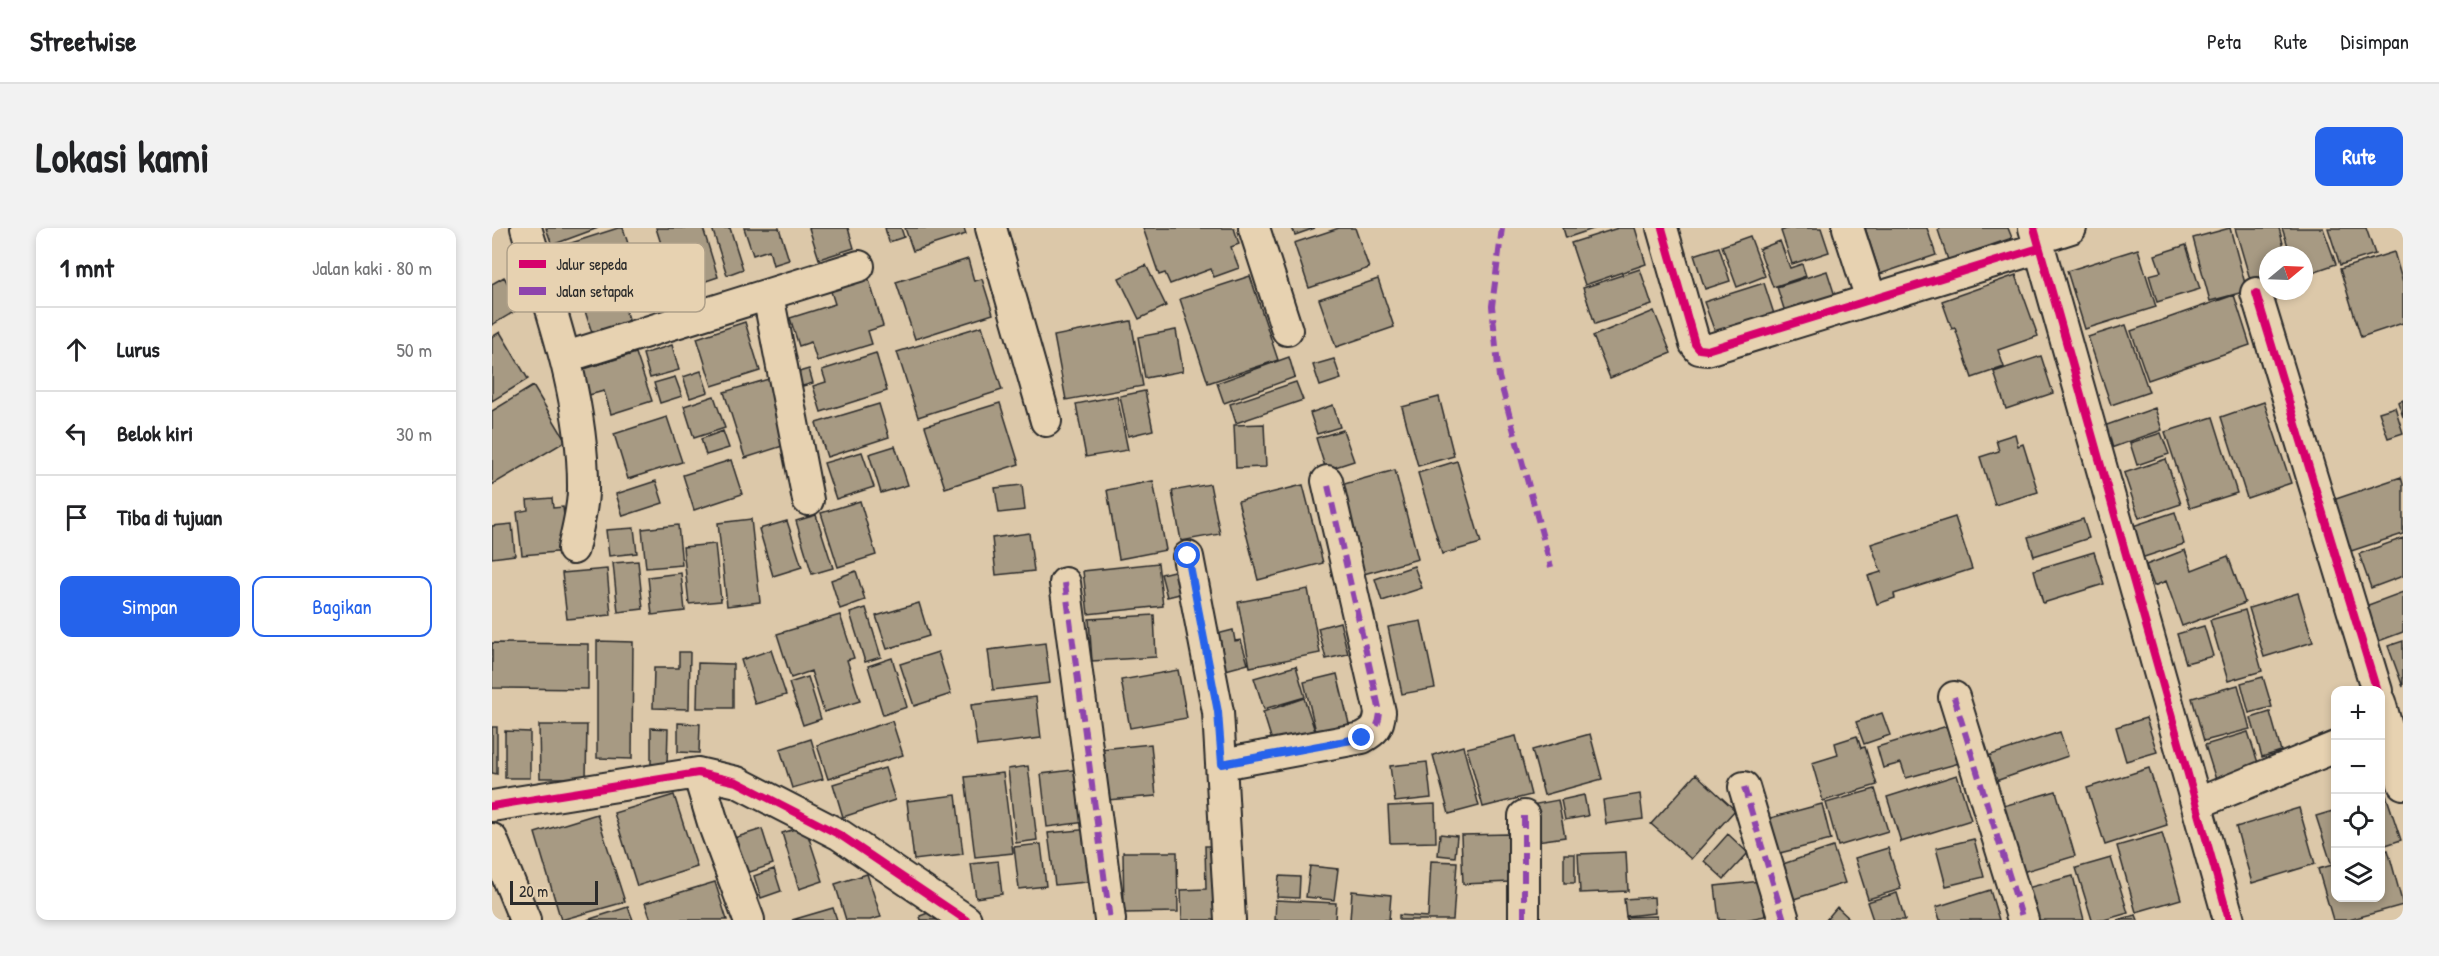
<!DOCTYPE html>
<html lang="id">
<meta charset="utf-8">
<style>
body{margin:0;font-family:"Patrick Hand",sans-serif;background:#f2f2f2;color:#202124}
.controls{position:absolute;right:18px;bottom:18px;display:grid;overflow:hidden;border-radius:12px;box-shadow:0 3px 9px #0003}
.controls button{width:54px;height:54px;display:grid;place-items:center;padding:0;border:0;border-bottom:2px solid #e0e0e0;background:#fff;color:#202124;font:30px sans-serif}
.compass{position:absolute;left:1767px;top:18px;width:54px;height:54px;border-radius:50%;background:#fff;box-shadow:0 3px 9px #0003;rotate:71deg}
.scale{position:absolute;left:18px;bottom:15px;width:88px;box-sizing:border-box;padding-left:6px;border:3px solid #2b2b2b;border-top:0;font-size:16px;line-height:21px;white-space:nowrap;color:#2b2b2b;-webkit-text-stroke:4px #e7d2b1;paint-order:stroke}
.stop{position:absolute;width:18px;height:18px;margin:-14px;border:4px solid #2563eb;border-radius:50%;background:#fff}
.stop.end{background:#2563eb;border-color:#fff;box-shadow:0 2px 6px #0008}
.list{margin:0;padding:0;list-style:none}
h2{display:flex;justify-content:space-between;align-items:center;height:78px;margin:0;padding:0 24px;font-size:26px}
h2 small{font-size:20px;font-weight:400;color:#757577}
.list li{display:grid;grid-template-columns:39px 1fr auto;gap:18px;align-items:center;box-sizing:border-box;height:84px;padding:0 24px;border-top:2px solid #e0e0e0}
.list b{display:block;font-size:22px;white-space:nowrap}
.list em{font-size:20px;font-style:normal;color:#757577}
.actions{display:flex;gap:12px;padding:18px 24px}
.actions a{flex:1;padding:14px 0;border:2px solid #2563eb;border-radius:12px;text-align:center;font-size:21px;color:#2563eb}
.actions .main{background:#2563eb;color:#fff}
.icon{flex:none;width:33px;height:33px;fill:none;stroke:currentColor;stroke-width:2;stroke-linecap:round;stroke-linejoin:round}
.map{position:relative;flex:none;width:1911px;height:692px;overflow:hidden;border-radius:12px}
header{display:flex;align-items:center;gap:36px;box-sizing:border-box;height:84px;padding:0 30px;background:#fff;border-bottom:2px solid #e0e0e0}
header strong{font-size:28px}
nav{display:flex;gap:33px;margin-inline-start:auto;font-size:21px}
.intro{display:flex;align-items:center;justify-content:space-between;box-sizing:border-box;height:144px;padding:0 36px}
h1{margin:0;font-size:42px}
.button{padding:15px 27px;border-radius:12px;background:#2563eb;color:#fff;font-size:21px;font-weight:700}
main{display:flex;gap:36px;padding:0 36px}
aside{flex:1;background:#fff;border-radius:12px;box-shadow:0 3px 9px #0003}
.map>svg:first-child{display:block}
</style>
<header>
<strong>Streetwise</strong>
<nav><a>Peta</a><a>Rute</a><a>Disimpan</a></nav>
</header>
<div class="intro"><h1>Lokasi kami</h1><a class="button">Rute</a></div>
<main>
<aside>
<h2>1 mnt<small>Jalan kaki · 80 m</small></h2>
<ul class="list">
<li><svg class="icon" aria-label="ahead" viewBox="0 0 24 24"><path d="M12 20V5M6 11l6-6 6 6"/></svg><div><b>Lurus</b></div><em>50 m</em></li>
<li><svg class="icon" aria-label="left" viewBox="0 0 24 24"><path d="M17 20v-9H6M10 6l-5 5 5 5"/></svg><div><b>Belok kiri</b></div><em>30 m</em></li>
<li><svg class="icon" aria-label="arrive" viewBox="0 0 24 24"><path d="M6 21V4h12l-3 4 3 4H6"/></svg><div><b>Tiba di tujuan</b></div></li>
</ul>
<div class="actions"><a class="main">Simpan</a><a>Bagikan</a></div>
</aside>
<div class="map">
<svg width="1911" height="692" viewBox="0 0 1911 692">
<rect width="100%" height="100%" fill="#dcc8a9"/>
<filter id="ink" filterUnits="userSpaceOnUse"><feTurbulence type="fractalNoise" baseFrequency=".0167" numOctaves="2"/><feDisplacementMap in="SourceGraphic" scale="12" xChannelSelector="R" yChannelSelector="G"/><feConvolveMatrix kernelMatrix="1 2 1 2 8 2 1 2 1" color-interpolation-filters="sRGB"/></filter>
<g filter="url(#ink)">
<path fill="#a79a83" stroke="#2b2b2b" stroke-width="1.5" d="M54,0H106L60,17Z
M126,0H131L139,25L81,43L73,17Z
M164,0H211L226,49L184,63Z
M220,0H238L251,41L235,47Z
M252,0H287L297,32L281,37L277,22L261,27Z
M317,0H356L362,20L327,31Z
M393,0H409L412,9L397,14Z
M413,0H472L474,6L421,23Z
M651,0H742L747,16L739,19L747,40L722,49L719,41L678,56L673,45L667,47Z
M800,0H823L803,7Z
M847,0H863L877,40L817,60L802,15Z
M1071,0H1104L1074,10Z
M1126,0H1143L1154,36L1093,57L1079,15Z
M1297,0H1329L1337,24L1300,36L1289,3Z
M1373,0H1435L1444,27L1388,46Z
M1450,0H1516L1520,10L1456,32L1446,2Z
M1738,0L1755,63L1718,73L1701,10Z
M1743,0H1787L1794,27H1776V53L1760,58Z
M1790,0H1831L1844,36L1812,47V27H1799Z
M1836,0H1874L1883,26L1848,37Z
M1258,8L1273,48L1245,59L1230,18Z
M1288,13L1298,40L1310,36L1314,48L1281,59L1267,21Z
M1694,17L1708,61L1665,74L1657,47L1669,44L1663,27Z
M1227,19L1238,53L1213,61L1202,27Z
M1646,21L1664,79L1593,101L1575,43Z
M1902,24L1911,55V95L1869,109L1848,41Z
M476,31L482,53L490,51L501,86L423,111L404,54Z
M654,37L674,78L647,91L627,50Z
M1148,41L1160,77L1103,96L1091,60Z
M1335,43L1343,68L1293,84L1285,59Z
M375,45L391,98L376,103L380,116L325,133L319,114L307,118L298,90L343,76L337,57Z
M122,47L138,97L101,108L85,58Z
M1524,47L1546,108L1506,122L1512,139L1480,150L1463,100L1460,101L1450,73Z
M758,48L786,132L716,155L688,71Z
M12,49L30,79L0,97V56Z
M886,51L902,99L844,119L827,71Z
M1272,55L1282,86L1223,104L1212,74Z
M1742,67L1758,117L1656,152L1639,103Z
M1162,83L1179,125L1118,150L1101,108Z
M639,93L651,158L574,172L562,108Z
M253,94L268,143L220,158L205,110Z
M1634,97L1657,164L1619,177L1596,109Z
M490,98L510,162L426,189L405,124Z
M684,102L691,143L653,150L646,109Z
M8,104L36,151L0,173V109Z
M180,117L187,142L158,150L151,126Z
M144,125L160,173L119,186L112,163L97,167L89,142Z
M384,125L395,163L329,184L321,158L334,154L330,142Z
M1549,128L1561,165L1514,181L1502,144Z
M797,129L803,149L732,175L725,155Z
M842,131L849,151L828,158L821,137Z
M317,141L321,155L304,160L300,146Z
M209,143L216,164L198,170L191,149Z
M183,149L190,168L168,175L162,155Z
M280,150L300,215L253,230L232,164Z
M804,154L811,172L744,195L738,176Z
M41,158L74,213L0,257V183Z
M653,163L661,202L636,208L628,168Z
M222,168L233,200L202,210L192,178Z
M625,168L636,222L594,229L584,176Z
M947,169L962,228L926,238L910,179Z
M1911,172V189L1906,174Z
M1772,174L1799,255L1755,270L1729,189Z
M508,175L527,236L453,260L433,198Z
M387,176L397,209L335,229L324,195Z
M841,177L848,199L825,206L818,185Z
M1903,179L1911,205L1896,210L1887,184Z
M1663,180L1670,202L1619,220L1612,198Z
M175,189L190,234L136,251L122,206Z
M1721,189L1745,265L1698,280L1673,204Z
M772,196L774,239L744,240L742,197Z
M851,202L862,233L834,242L824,210Z
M231,203L237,220L214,227L209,211Z
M1669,205L1677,226L1645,237L1638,215Z
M1523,206L1526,218L1531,216L1546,264L1503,277L1488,229L1507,223L1504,212Z
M403,218L416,257L389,265L377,226Z
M370,224L382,259L344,271L332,235Z
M1674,231L1689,276L1647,290L1632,245Z
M239,232L250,266L202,282L191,247Z
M965,233L989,315L950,326L926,245Z
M903,242L926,331L868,347L845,258Z
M1909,249L1911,256V306L1856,324L1838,273Z
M164,253L171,275L131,288L124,266Z
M661,253L674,322L627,331L615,262Z
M718,256L728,306L689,313L680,263Z
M530,257L533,282L507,285L503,260Z
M811,257L831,335L766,352L746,273Z
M60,270L61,280L71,279L76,323L30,327L25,284L36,282L35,272Z
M368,273L384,327L346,339L329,285Z
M1683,284L1692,316L1649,330L1638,299Z
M324,287L341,340L320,346L304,293Z
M1463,289L1480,341L1402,366L1403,370L1385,376L1376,348L1389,344L1379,316Z
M259,291L268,374L235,378L226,295Z
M1591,291L1597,310L1542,328L1536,309Z
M295,293L310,339L281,348L267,301Z
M20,296L23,327L0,330V298Z
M186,297L190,337L154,340L150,301Z
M142,300L145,325L117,328L114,302Z
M537,305L542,343L504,347L500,310Z
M1911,310V348L1879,360L1867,326Z
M223,316L229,373L197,376L191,319Z
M1693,322L1700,342L1736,328L1753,375L1690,398L1674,353L1662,358L1654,337Z
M1602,324L1612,356L1551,375L1542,342Z
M146,333L151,381L126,384L121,335Z
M666,335L671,378L596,386L591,343Z
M922,338L930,360L890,373L883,351Z
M115,341L119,387L75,391L70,345Z
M686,342L692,365L675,369L669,346Z
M364,343L373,372L348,381L339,352Z
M189,345L193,383L160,387L156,349Z
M816,361L828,425L758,439L746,374Z
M1911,364V404L1884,414L1871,379Z
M1806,365L1821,414L1772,429L1757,380Z
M427,375L437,408L395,421L384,388Z
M374,380L389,429L373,434L358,385Z
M1753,382L1770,443L1736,453L1718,392Z
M348,387L362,430L355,432L368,473L332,484L319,443L299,450L285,406Z
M662,387L664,429L600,433L597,391Z
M929,393L943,460L910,466L896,399Z
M848,394L856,426L834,431L826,400Z
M1712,398L1721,428L1694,435L1685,406Z
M741,402L743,413L749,412L756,436L730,443L725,406Z
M105,413L141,414L140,531L105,530Z
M1911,413V459L1896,418Z
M0,415L96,416V461L0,460Z
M553,415L558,455L501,462L496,422Z
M279,422L294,467L263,476L249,432Z
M187,424H198L197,481L161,480L162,440H187Z
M446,424L459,466L422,478L408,436Z
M400,430L415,479L391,487L376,438Z
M206,435L241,436V480H205Z
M804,438L813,469L772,481L762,450Z
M686,442L695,490L638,500L629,452Z
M845,446L859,504L826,512L812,454Z
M316,449L329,491L311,497L297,455Z
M1771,449L1780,479L1757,485L1749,455Z
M1746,457L1758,501L1712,513L1700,470Z
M544,469L549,510L485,518L479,477Z
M812,470L823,503L781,516L771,484Z
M1778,484L1789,523L1770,529L1759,490Z
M1390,485L1398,507L1372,516L1364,494Z
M1654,490L1665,524L1634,533L1624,499Z
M400,493L411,527L336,551L325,517Z
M186,495L208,496L207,525L186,524Z
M1462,496L1471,534L1414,550L1409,535L1391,540L1385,519Z
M47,497H95L94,550H48Z
M0,499H5V546L0,545Z
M159,500L176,501L175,537L159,536Z
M13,503L38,504V550H13Z
M1568,504L1576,528L1495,556L1487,531Z
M1756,504L1768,541L1725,555L1713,517Z
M1098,506L1110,551L1052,567L1040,522Z
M1024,508L1039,567L991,579L975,520Z
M1365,508L1369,520L1373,519L1385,557L1331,573L1320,535L1346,527L1343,515Z
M319,511L331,551L300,560L288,521Z
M659,516L664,568L615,572L609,521Z
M971,518L987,578L957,586L941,527Z
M935,534L939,570L903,574L898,538Z
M536,538L545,612L524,615L516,541Z
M393,540L403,572L351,589L341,556Z
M596,540L602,593L555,599L549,546Z
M1657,540L1675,597L1613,617L1595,560Z
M511,545L521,625L483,629L473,549Z
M1204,546L1243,582L1199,631L1159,596Z
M1465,547L1479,592L1409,614L1395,569Z
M1383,561L1396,603L1346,618L1334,575Z
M1564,563L1583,628L1527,645L1508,579Z
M1148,566L1151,591L1114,596L1111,572Z
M182,567L205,639L145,658L122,585Z
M464,567L471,626L422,632L415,573Z
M1092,567L1096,588L1073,592L1069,572Z
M1894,567L1909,612L1888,619V569Z
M1066,572L1073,609L1045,613L1039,577Z
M943,576L944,614L898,615L896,578Z
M1330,576L1339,612L1280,627L1271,592Z
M1807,580L1823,636L1760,655L1744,599Z
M1844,582V634L1839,635L1824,588Z
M105,586L133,674L69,692L43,605Z
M313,598L331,653L307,661L290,605Z
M270,601L281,636L252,646L242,610Z
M599,601L605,653L563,657L556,605Z
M1670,605L1689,671L1644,684L1625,618Z
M948,606L965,608L963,629L946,627Z
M1017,606L1019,654L971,656L969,607Z
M1236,606L1256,625L1232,651L1212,633Z
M1482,611L1492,649L1454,658L1444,620Z
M549,616L554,658L527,661L522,619Z
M713,618H727L728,692H690L689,662L714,661Z
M1341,619L1353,655L1302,671L1291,636Z
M1396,620L1409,661L1376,671L1363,630Z
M1896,622L1911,677L1857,692H1841L1826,641L1844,636V670H1888V624Z
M631,624H685L686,684L632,685Z
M1134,624L1136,663L1088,665L1086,626Z
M1072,626H1083V655H1072Z
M1619,630L1636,685L1612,692H1600L1584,640Z
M506,633L510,666L484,670L479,636Z
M939,633L965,634L961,692H907V687L936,689Z
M818,638L846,641L842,672L814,669Z
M282,641L289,663L269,670L262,648Z
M375,646L389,689L378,692H354L343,656Z
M787,648L808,649L807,670L785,669Z
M1581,648L1592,692H1543L1535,660Z
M1269,653L1273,688L1253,692H1227L1223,658Z
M223,654L235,692H159L153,675Z
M1498,662L1507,692H1448L1444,679Z
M860,663L899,667L897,692H858Z
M1405,665L1413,692H1381L1375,674Z
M1162,669L1163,685L1134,688L1132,671Z
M784,672L844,675L843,692H783Z
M136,679L141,692H95Z
M1345,679L1359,692H1334Z
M341,680L345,692H300Z
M444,682L447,692H429L428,688Z
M1644,687L1646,692H1625Z
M1165,688V692H1135L1134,689Z"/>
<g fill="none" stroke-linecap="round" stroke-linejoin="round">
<defs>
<path id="minor" d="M34,0C60,85 92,172 91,262C91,281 85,302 81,321
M499,0L554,193
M762,0L795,102
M1170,0L1203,116L1207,121L1215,122L1547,20
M1356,0L1379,71
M1542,0L1737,692
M1545,11L1579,0
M1764,65L1885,463
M276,67L316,272
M74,129L367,38
M696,329L726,484L738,692
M573,355L618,692
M1462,469L1531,692
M1888,474L1911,556
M730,536L870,510C883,503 887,498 888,484L835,253
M206,545L222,598L257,692
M1252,559L1292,692
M1706,575L1844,519
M0,578L206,545L245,554L348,607L474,692
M1032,588V692
M0,611L33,692"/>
</defs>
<use href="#minor" stroke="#2b2b2b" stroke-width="34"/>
<use href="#minor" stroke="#e7d2b1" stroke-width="30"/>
<path stroke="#8e44ad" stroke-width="6" stroke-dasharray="12 6" stroke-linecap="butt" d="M1010,0L1000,78L1007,149L1059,339
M573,355L618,692
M1462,469L1531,692
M730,536L870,510C883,503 887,498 888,484L835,253
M1252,559L1292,692
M1032,588V692"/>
<defs>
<path id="cycleway" d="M1170,0L1203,116L1207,121L1215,122L1547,20
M1542,0L1737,692
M1764,65L1885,463
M0,578L206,545L245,554L348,607L474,692"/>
</defs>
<use href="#cycleway" stroke="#e7d2b1" stroke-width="11"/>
<use href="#cycleway" stroke="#d6006c" stroke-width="8"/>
</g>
</g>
<g fill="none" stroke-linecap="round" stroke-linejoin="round" filter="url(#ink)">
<path stroke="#2563eb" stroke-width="8" d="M696,328L726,484L730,536L870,510"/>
</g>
<rect x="15" y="15" width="198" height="69" rx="9" fill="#e7d2b1" stroke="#afa089" stroke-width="1.5"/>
<rect x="27" y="32" width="27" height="8" fill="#d6006c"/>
<rect x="27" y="59" width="27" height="8" fill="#8e44ad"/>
<g font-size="16" fill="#2b2b2b">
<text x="64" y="42">Jalur sepeda</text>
<text x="64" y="69">Jalan setapak</text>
</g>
</svg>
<div class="controls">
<button>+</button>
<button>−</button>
<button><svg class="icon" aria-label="locate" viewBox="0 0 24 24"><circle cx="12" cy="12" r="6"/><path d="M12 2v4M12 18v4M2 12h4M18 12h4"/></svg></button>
<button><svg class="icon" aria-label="layers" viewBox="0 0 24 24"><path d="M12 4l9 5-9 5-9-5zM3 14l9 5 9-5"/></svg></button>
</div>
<svg class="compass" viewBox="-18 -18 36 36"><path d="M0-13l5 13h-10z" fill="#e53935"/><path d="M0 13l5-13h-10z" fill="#757577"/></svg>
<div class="scale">20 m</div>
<div class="stop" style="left:696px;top:328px"></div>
<div class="stop end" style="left:870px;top:510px"></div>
</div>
</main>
